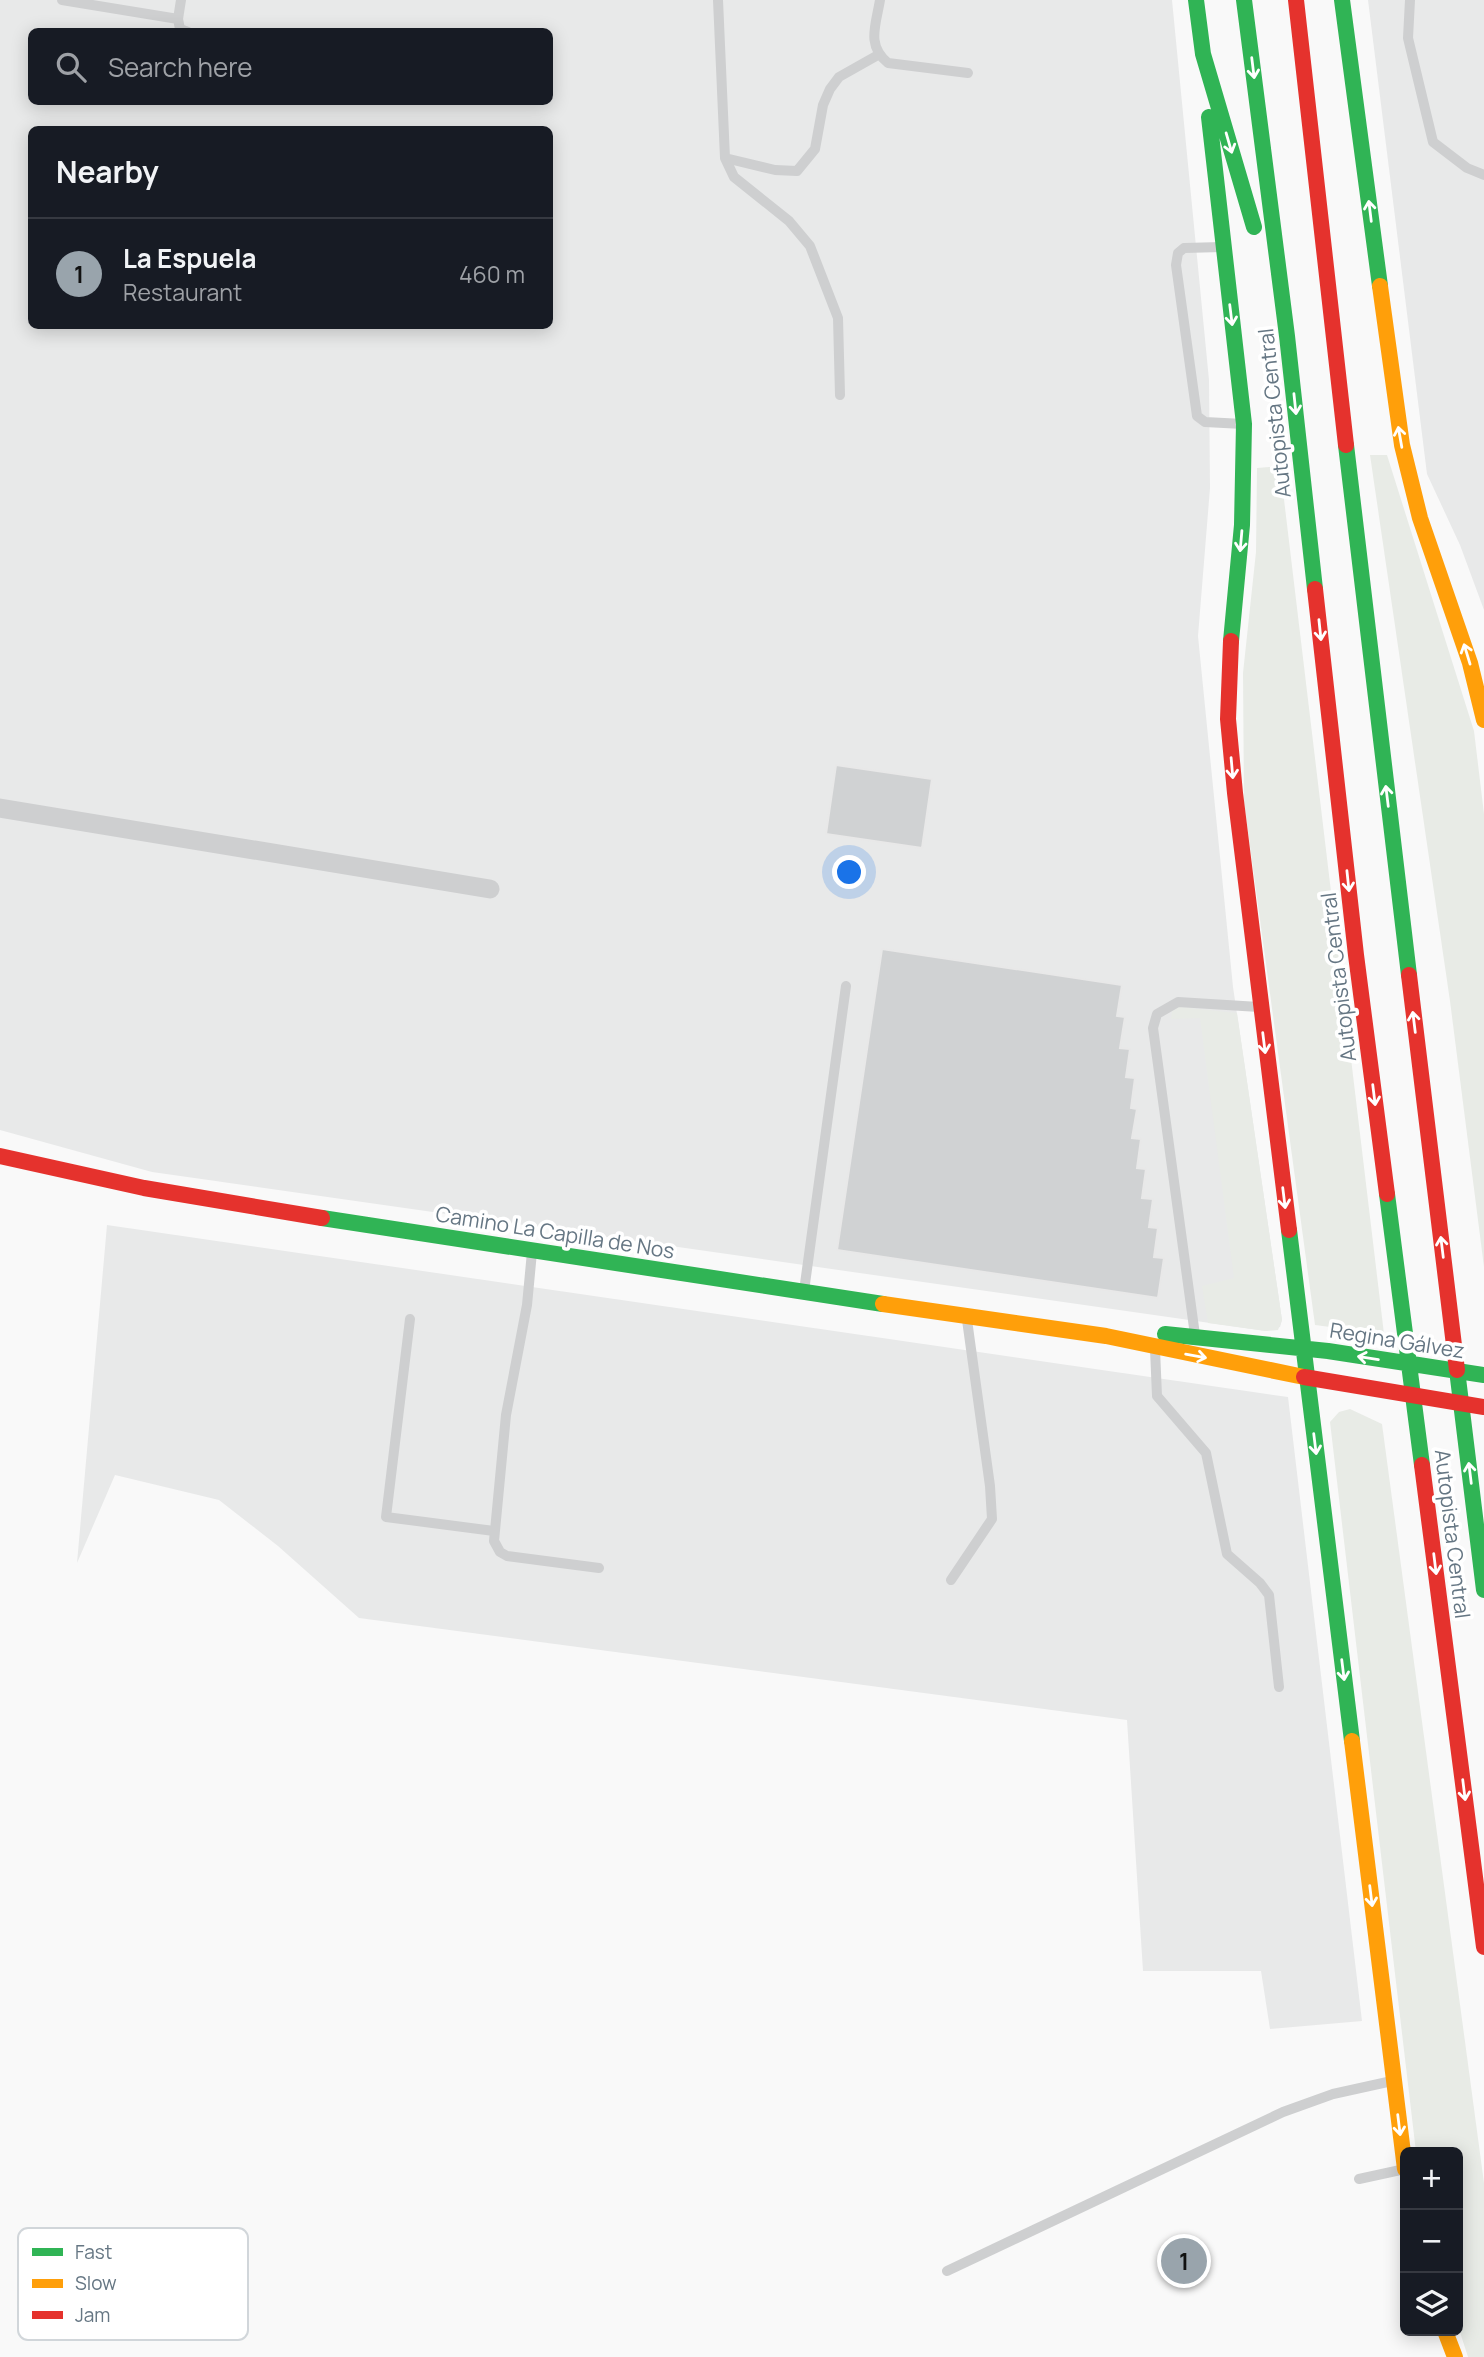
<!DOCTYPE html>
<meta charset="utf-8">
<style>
body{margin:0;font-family:Manrope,sans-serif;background:#20242c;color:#f1f3f6}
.controls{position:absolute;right:21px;bottom:21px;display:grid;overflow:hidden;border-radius:10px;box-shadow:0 4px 18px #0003}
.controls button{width:63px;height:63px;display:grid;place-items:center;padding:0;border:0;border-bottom:2px solid #363941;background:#171b24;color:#f1f3f6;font:35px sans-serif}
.you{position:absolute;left:850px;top:873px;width:24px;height:24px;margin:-18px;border:5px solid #fff;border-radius:50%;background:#1a73e8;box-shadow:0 0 0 10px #1a73e833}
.badge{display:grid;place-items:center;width:46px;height:46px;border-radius:50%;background:#99a4ac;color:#111;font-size:23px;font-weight:700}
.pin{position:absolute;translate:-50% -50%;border:4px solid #fff;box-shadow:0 2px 7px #0006}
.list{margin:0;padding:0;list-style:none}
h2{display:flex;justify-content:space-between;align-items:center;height:91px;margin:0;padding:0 28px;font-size:30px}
h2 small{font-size:23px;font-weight:400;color:#9ea1a6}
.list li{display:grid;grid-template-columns:46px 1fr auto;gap:21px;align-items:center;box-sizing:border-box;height:112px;padding:0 28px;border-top:2px solid #363941}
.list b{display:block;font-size:26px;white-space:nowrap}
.list p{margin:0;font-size:23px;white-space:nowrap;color:#9ea1a6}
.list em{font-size:23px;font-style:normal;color:#9ea1a6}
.icon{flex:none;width:38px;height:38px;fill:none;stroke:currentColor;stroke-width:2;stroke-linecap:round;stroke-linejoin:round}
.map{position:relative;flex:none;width:1484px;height:2357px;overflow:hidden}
.search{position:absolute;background:#171b24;box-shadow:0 4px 18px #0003;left:28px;top:28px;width:525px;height:77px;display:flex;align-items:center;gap:18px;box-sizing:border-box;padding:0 24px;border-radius:10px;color:#9ea1a6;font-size:26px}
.panel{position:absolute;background:#171b24;box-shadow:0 4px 18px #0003;left:28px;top:126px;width:525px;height:203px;border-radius:10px}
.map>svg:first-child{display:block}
</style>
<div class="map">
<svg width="1484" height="2357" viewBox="0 0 1484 2357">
<rect width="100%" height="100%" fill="#f9f9f9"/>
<path fill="#e8e9e9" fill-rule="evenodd" d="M0,0H1172L1209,380L1210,488L1198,636L1233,987L1282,1320L1280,1327L1266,1331L152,1172L0,1130ZM32,32H550V102H32ZM32,130H550V326H32Z
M1368,0H1484V610L1460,545L1427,474Z
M107,1225L1288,1397L1362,2021L1270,2029L1261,1971H1143L1127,1720L359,1618L278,1546L219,1500L115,1475L77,1563Z"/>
<path fill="#e8ebe6" d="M1370,455H1387L1474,731L1484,814V1267L1450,1001Z
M1280,466L1384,1334L1315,1325L1244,802L1243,673L1256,552L1257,468Z
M1179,1007L1237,1013L1282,1320L1278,1330L1266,1331L1208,1323L1202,1286L1234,1278L1200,1018L1171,1019L1172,1011Z
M1350,1409L1382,1424L1484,2183V2357H1468L1458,2326V2152H1416L1330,1422L1339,1412Z"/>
<path fill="#d0d2d3" stroke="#e8e8e8" stroke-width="2" d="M836,765L932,779L922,848L826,834Z
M882,949L1122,985L1117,1016L1125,1017L1120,1048L1130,1049L1126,1077L1135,1078L1131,1108L1137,1109L1132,1138L1141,1139L1137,1168L1146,1169L1142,1198L1153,1199L1149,1227L1158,1228L1154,1257L1164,1258L1158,1298L837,1250Z"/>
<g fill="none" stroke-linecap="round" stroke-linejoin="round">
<path stroke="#cecfd0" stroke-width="10" d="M62,0L178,19
M181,0L178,19L180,29L188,32
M718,0L725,158L734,177L789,221L810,246L838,318L840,395
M880,0C876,25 866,45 888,63L968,73
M1410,0L1408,38L1433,142L1467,168L1484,175
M725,158L775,170L797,171L815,149L823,105L830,89L839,77L878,55
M1222,247L1184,248L1178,253L1176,265L1197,416L1205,422L1243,424
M532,1252L527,1305L506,1415L494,1541L500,1552L507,1556L599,1568
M804,1291L846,986
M410,1319L386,1517L494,1531
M1195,1335L1153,1028L1157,1014L1178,1002L1259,1007
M1155,1349L1157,1396L1206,1453L1227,1554L1260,1583L1269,1595L1279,1687
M951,1580L992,1519L990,1486L967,1320
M1359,2179L1405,2169
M947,2271L1283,2112L1333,2094L1392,2081"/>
<path stroke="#cecfd0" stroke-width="19" d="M0,808L490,889"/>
<path stroke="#30b455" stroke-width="16" d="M1196,0L1203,54
M1244,0L1287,336L1315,589
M1342,0L1380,286
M1203,54L1254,227
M1209,117L1244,424L1242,525L1231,641
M1346,445L1409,975
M1387,1194L1422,1465
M322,1218L883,1304
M1289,1230L1352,1741
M1165,1334L1328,1351L1484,1375
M1457,1370L1484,1590"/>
<path stroke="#ff9f0a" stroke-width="16" d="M1380,286L1402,445L1420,518L1470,663L1484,720
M883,1304L1106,1336L1304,1377
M1352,1741L1405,2169
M1445,2331L1455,2357"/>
<path stroke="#e5322d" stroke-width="16" d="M1296,0L1346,445
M1315,589L1356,955L1387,1194
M1231,641L1228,719L1235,793L1289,1230
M1409,975L1457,1370
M0,1156L144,1188L322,1218
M1304,1377L1484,1407
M1422,1465L1484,1947"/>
</g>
<defs><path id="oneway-shaft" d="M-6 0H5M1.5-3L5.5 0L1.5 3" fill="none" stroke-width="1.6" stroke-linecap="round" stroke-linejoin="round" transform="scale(1.75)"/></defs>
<g stroke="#fff">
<use href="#oneway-shaft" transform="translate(1253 68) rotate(83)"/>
<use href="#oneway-shaft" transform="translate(1229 143) rotate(74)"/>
<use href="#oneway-shaft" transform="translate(1370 211) rotate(-97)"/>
<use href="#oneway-shaft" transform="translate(1231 315) rotate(83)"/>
<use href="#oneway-shaft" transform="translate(1295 404) rotate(84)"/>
<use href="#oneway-shaft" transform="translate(1400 437) rotate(-100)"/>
<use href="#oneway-shaft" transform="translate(1241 541) rotate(95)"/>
<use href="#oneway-shaft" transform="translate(1320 630) rotate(84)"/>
<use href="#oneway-shaft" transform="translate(1467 654) rotate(-107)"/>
<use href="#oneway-shaft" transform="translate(1232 768) rotate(85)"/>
<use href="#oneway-shaft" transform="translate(1387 796) rotate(-97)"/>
<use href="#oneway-shaft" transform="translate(1348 881) rotate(84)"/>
<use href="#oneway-shaft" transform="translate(1414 1022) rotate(-97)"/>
<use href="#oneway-shaft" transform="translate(1264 1043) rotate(83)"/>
<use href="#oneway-shaft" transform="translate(1374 1095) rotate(83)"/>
<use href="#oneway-shaft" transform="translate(1284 1198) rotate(83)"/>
<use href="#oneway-shaft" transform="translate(1442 1247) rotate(-97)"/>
<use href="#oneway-shaft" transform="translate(1196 1356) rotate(10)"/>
<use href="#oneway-shaft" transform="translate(1368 1358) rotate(-171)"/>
<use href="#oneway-shaft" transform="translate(1315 1444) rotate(83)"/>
<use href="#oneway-shaft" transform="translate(1470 1473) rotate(-97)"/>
<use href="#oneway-shaft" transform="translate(1435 1564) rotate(83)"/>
<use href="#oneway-shaft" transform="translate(1343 1670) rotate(83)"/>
<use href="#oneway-shaft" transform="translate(1464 1790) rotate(83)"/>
<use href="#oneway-shaft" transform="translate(1371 1896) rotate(83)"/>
<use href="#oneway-shaft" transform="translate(1399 2125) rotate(83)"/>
</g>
<g text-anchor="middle" stroke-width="7" stroke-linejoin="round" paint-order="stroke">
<g font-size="21" fill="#657683" stroke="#fff">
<text transform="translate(1275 413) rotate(-96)" y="7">Autopista Central</text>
<text transform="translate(1339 977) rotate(-97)" y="7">Autopista Central</text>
<text transform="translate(555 1233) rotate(9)" y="7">Camino La Capilla de Nos</text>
<text transform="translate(1397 1341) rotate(9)" y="7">Regina Gálvez</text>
<text transform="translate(1452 1534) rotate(83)" y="7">Autopista Central</text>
</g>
</g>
<rect x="18" y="2228" width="230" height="112" rx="10" fill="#fff" stroke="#d1d6da" stroke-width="2"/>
<rect x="32" y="2248" width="31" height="8" fill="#30b455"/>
<rect x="32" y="2279" width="31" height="9" fill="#ff9f0a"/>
<rect x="32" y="2311" width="31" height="8" fill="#e5322d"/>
<g font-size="19" fill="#657683">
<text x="75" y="2259">Fast</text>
<text x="75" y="2290">Slow</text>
<text x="75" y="2322">Jam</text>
</g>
</svg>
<div class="controls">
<button>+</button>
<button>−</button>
<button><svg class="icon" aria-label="layers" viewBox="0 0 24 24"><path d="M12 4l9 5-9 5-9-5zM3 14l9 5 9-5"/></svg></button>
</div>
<div class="you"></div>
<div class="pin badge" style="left:1184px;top:2261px">1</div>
<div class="search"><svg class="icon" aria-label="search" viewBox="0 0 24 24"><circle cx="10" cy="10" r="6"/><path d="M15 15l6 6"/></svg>Search here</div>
<section class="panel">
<h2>Nearby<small></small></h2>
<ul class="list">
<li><span class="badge">1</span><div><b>La Espuela</b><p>Restaurant</p></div><em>460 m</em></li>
</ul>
</section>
</div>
